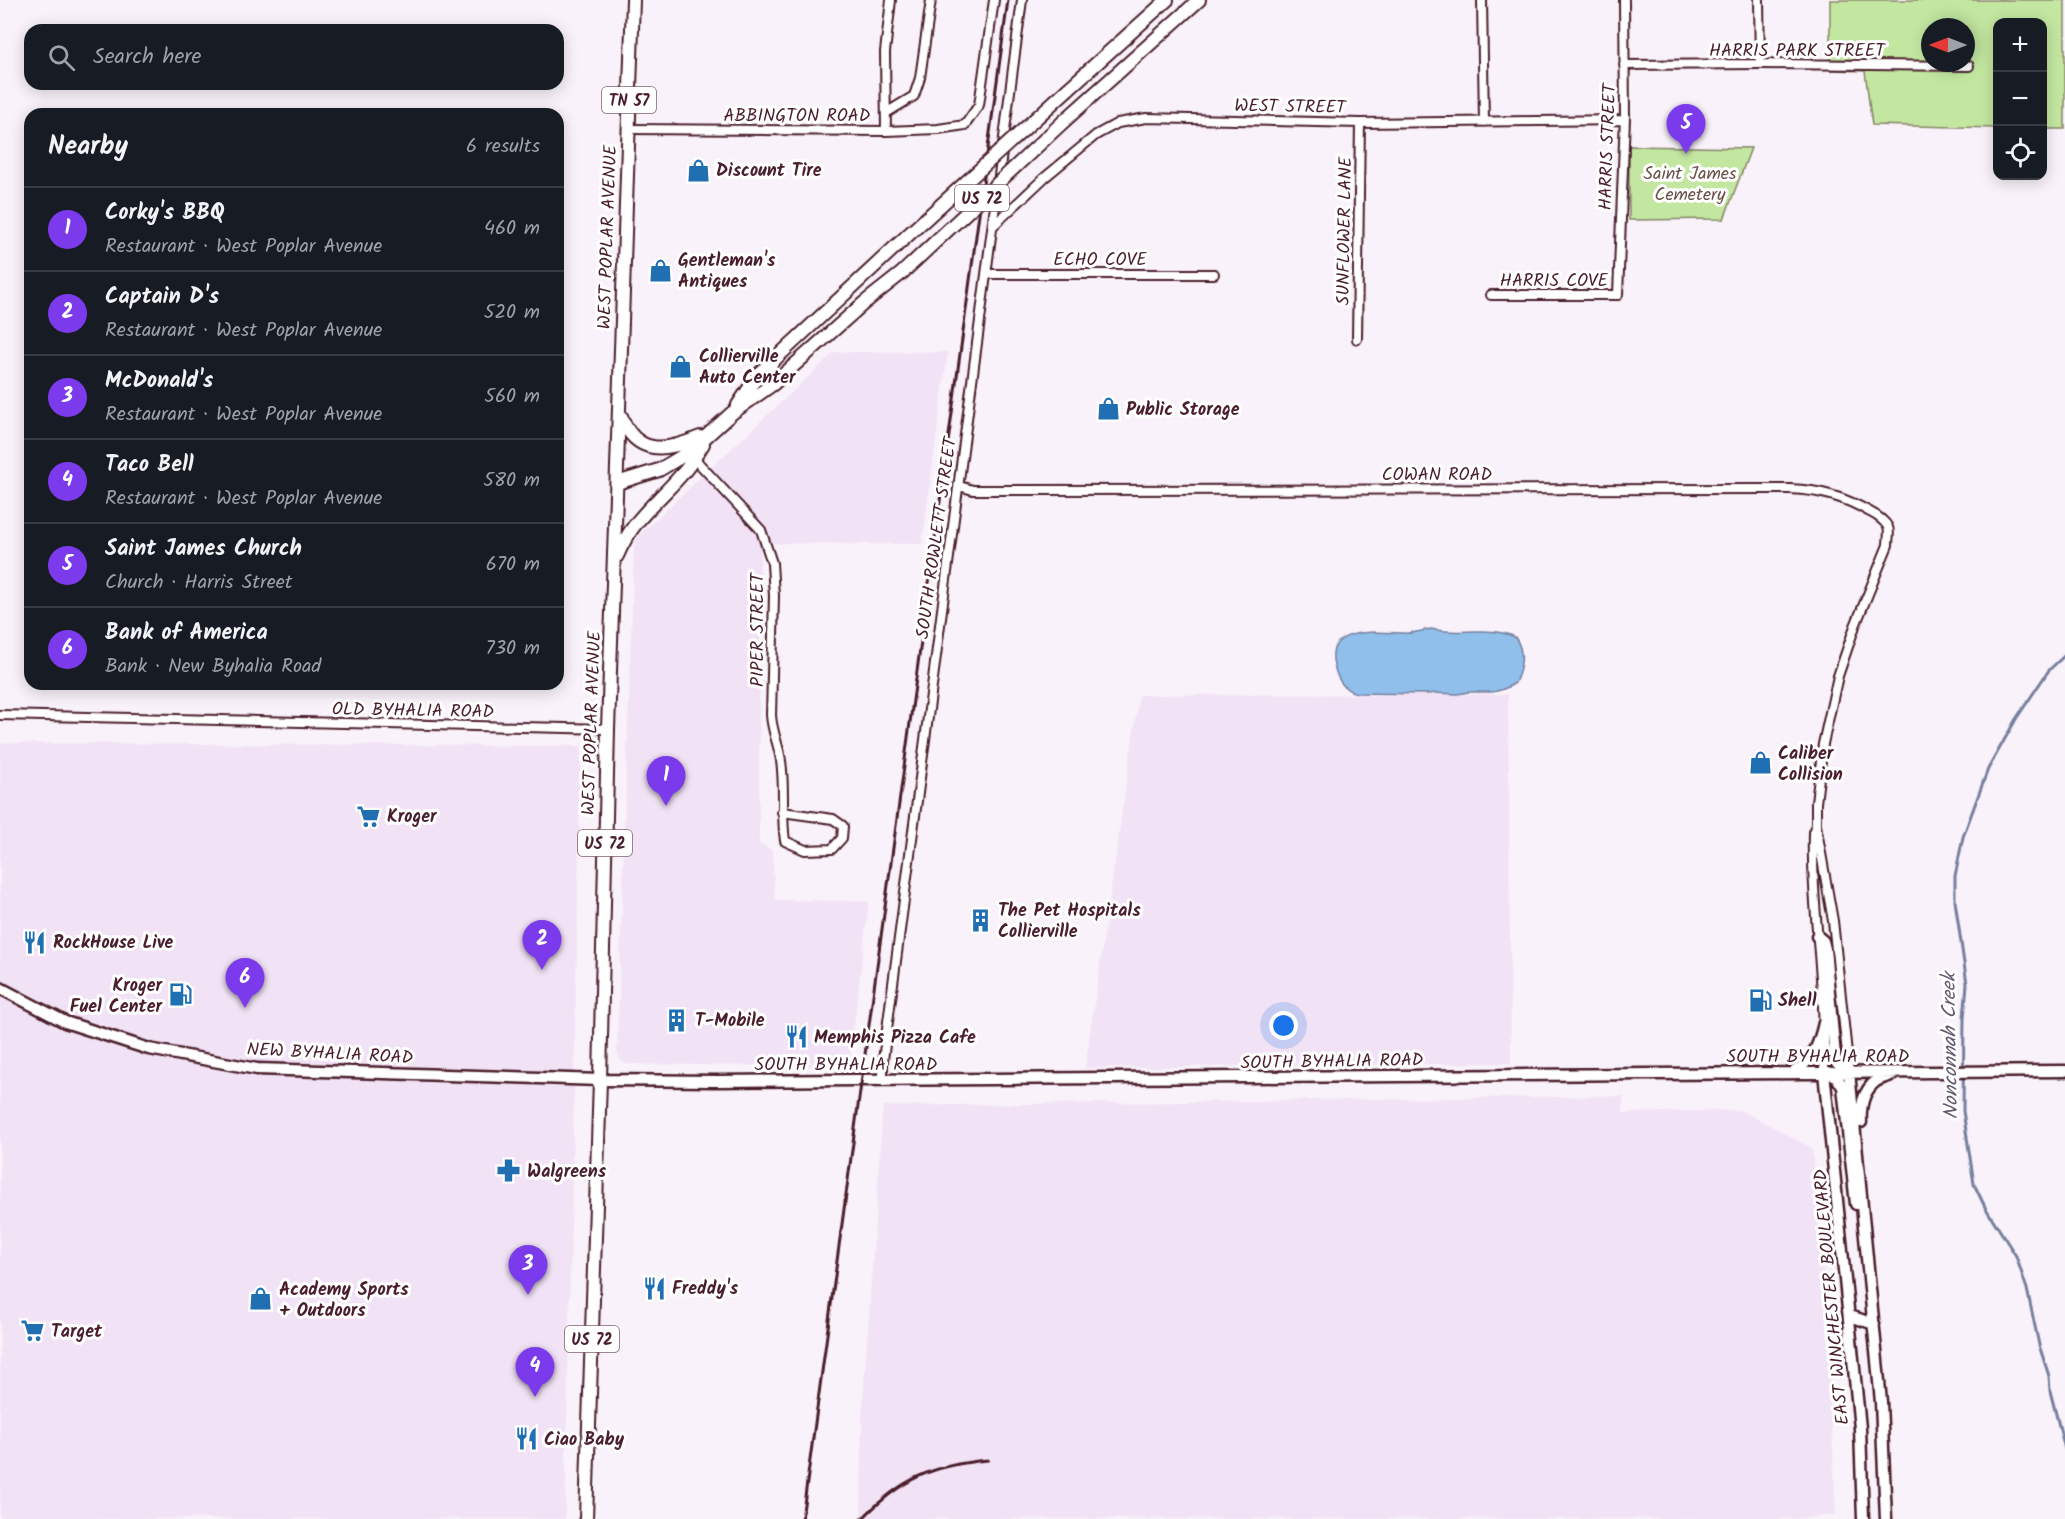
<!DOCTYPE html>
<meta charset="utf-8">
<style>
body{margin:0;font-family:Kalam,sans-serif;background:#242831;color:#f1f3f6}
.controls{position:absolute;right:18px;top:18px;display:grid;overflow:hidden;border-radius:12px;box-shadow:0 3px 15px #0003}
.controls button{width:54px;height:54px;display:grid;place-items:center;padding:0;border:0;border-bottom:2px solid #363941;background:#171b24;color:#f1f3f6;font:30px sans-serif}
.compass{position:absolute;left:1921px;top:18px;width:54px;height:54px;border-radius:50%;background:#171b24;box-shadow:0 3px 15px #0003;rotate:270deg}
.you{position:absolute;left:1284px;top:1026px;width:21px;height:21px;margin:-15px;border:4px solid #fff;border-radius:50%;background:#1a73e8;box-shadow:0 0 0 9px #1a73e833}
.badge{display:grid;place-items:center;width:39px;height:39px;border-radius:50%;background:#7c3aed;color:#fff;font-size:20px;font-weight:700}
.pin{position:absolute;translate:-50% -50px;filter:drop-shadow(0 2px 3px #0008)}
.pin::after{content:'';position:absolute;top:32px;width:21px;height:18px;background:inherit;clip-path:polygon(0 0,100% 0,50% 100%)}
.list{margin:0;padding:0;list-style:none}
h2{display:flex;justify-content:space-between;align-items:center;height:78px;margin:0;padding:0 24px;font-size:26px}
h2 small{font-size:20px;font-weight:400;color:#9ea1a6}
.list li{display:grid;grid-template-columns:39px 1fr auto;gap:18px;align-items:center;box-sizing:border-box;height:84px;padding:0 24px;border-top:2px solid #363941}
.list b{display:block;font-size:22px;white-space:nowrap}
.list p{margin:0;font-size:20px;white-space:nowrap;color:#9ea1a6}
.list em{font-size:20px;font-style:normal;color:#9ea1a6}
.icon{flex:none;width:33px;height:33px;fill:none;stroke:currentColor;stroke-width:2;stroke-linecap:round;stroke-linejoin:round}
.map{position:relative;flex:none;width:2065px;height:1519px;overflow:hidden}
.search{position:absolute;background:#171b24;box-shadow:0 3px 15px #0003;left:24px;top:24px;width:540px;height:66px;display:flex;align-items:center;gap:15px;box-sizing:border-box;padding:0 21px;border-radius:18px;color:#9ea1a6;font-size:22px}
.panel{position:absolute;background:#171b24;box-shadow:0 3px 15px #0003;left:24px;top:108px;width:540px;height:582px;border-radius:18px}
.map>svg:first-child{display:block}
</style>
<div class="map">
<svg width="2065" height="1519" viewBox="0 0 2065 1519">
<rect width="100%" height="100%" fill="#f9f2fa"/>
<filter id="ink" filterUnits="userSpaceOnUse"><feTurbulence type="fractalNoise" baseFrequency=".0167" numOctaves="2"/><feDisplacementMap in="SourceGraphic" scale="12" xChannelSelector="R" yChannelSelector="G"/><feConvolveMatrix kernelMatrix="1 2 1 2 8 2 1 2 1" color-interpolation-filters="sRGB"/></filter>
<g filter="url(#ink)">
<path fill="#f2e2f5" d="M835,352H948L922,544L760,543L759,844L772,850L775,900L869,901L849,1067L628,1064L621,1061L617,1052L634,548L637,537Z
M1508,694L1511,1063L1085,1068L1139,695Z
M0,743L581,746L565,1519H0Z
M1623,1096V1113L1740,1110L1812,1148L1826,1299L1836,1515L1795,1519H861L862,1416L883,1106Z"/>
<path fill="#c3e7a1" stroke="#868366" stroke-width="1.5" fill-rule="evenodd" d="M1830,0H2065V129H2043L2042,22H1998L1997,128L1872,125L1865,71L1830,70ZM1930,27H1966V63H1930Z
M1629,146L1751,148L1724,219L1629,220Z"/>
<path fill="#90bfeb" stroke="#747f9e" stroke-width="1.5" d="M1431,629C1458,636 1490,625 1515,637C1525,652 1522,667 1515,683C1498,694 1489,692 1470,692C1465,692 1461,694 1456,694C1446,694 1437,692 1427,694L1357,693C1347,691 1341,685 1337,675C1317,625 1373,632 1403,633C1412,634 1422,631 1431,629Z"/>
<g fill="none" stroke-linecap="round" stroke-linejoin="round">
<path stroke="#747f9e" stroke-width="3" d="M2065,655L2049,670L2016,719L1988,769L1963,837L1955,876V901L1967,984L1964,1018L1963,1111L1974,1184L1985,1207L2016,1256L2027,1289L2039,1345L2049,1376L2050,1391L2065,1449"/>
<defs>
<path id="street" d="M1482,0L1484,122
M1759,0L1760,64
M1624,65L1760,64L1969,66
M886,113L914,96L920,78L931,0
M628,129L886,131L938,129L965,125L979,105L994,0
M886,131L885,52L891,0
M993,226L1044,178L1096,135L1118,123L1146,118L1360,123L1624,120
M986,274H1214
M1491,295H1618L1625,117L1624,0
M1357,339L1360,123
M692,456L761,530L772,563L774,596L771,715C772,732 779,745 781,761C785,787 781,814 785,841L805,850L832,849L842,838L843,826L833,819L782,812
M959,486L973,490L1790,489C1820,490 1844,497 1870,512C1876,515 1884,520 1888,527C1890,532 1888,539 1888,545L1855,626L1838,676L1823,744L1816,803V825L1833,921L1849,1072
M0,715L608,729
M1816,825L1813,832C1811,912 1827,992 1824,1072
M883,1081V1060L1022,0"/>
<path id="secondary" d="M1817,936L1823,941L1825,949L1835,1056L1837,1063L1849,1072
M0,988L65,1022L149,1049L257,1069L600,1080L717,1081L2065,1071
M1794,1072C1814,1059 1819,1045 1824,1023
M1824,1072L1860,1428L1863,1519
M1828,1072L1836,1076L1843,1087L1856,1204
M1849,1072L1881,1402L1886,1519
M1861,1122C1860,1108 1863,1091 1876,1081C1881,1078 1889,1076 1894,1074
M1850,1316L1874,1324"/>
<path id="primary" d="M1068,89L1167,0
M1063,122L1199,0
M738,405L758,375L907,236
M621,416C636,457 667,451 700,437
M617,483L659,470L689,452L732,413L773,384L864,303L902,273
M617,556C633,518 656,504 681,475C690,466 696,455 703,444
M586,1519L600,1080L608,729L633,0"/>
</defs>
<use href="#street" stroke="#4a1f2b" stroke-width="12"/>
<use href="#secondary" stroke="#4a1f2b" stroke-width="15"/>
<use href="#primary" stroke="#4a1f2b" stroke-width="16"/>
<use href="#street" stroke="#fff" stroke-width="8"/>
<use href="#secondary" stroke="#fff" stroke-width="10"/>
<use href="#primary" stroke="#fff" stroke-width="12"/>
<path stroke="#4a1f2b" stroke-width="3" d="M802,1519L1008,0
M862,1519C901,1479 932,1465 988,1460"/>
<defs>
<path id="primary-bridge" d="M907,236L1068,89
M902,273L1063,122"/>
</defs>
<use href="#primary-bridge" stroke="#4a1f2b" stroke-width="16" stroke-linecap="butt"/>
<use href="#primary-bridge" stroke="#fff" stroke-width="12"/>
</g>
</g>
<defs>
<symbol id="shop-bare" viewBox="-9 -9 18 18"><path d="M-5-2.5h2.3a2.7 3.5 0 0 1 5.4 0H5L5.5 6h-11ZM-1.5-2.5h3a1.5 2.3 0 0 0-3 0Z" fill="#1f6fb2" stroke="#fff" stroke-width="2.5" paint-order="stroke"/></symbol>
<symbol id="supermarket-bare" viewBox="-9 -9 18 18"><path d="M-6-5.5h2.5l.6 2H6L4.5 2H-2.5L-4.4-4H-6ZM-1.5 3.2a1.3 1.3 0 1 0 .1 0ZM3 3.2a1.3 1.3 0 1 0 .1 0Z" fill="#1f6fb2" stroke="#fff" stroke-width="2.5" paint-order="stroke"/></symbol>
<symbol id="building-bare" viewBox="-9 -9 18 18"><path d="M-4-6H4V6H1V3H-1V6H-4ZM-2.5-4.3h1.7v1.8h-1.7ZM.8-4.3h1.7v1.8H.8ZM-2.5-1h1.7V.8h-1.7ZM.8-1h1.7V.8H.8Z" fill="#1f6fb2" stroke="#fff" stroke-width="2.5" paint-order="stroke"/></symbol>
<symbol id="restaurant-bare" viewBox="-9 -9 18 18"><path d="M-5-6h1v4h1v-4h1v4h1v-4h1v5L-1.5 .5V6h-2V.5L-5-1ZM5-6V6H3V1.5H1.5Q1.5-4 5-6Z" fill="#1f6fb2" stroke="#fff" stroke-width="2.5" paint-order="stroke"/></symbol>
<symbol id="fuel-bare" viewBox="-9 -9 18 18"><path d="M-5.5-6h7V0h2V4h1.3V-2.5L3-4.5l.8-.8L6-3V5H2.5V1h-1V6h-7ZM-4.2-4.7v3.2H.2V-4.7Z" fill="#1f6fb2" stroke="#fff" stroke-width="2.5" paint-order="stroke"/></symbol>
<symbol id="pharmacy-bare" viewBox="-9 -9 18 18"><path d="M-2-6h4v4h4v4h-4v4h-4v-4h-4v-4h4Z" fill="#1f6fb2" stroke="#fff" stroke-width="2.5" paint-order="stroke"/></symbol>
</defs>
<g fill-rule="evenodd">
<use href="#shop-bare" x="682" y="154" width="33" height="33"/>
<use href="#shop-bare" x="644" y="254" width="33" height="33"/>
<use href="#shop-bare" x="664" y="350" width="33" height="33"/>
<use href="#shop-bare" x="1092" y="392" width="33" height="33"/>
<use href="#shop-bare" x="1744" y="746" width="33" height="33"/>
<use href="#supermarket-bare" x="352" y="800" width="33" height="33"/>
<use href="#building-bare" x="964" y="904" width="33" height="33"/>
<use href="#restaurant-bare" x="18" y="926" width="33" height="33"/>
<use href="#fuel-bare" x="164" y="978" width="33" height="33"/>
<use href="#fuel-bare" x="1744" y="984" width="33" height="33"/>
<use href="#building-bare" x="660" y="1004" width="33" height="33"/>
<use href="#restaurant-bare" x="780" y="1020" width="33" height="33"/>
<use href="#pharmacy-bare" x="492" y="1154" width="33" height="33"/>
<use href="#restaurant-bare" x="638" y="1272" width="33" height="33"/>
<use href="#shop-bare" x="244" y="1282" width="33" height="33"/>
<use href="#supermarket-bare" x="16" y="1314" width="33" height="33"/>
<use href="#restaurant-bare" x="510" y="1422" width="33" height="33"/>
</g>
<g text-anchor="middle" stroke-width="6" stroke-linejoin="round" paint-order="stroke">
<g fill="#fff" stroke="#80626b" stroke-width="1.5">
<rect x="602" y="87" width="54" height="26" rx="4.5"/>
<rect x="955" y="185" width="54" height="26" rx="4.5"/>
<rect x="578" y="830" width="54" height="26" rx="4.5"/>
<rect x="565" y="1326" width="54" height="26" rx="4.5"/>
</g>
<g font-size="16" font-weight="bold" fill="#4a1f2b">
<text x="629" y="106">TN 57</text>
<text x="982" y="204">US 72</text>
<text x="605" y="849">US 72</text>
<text x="592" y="1345">US 72</text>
</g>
<g font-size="18" fill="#4a1f2b" stroke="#fff">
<text x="1797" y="56">HARRIS PARK STREET</text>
<text transform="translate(1290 106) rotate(1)" y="6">WEST STREET</text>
<text x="797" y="121">ABBINGTON ROAD</text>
<text transform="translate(1607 147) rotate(-88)" y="6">HARRIS STREET</text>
<text transform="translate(1344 231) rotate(-89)" y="6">SUNFLOWER LANE</text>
<text transform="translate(607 237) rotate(-88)" y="6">WEST POPLAR AVENUE</text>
<text x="1100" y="265">ECHO COVE</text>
<text x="1554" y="286">HARRIS COVE</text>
<text x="1437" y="480">COWAN ROAD</text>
<text transform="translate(936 538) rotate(-82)" y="6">SOUTH ROWLETT STREET</text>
<text transform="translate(757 630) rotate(-90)" y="6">PIPER STREET</text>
<text transform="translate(413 710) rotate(1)" y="6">OLD BYHALIA ROAD</text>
<text transform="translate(591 723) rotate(-88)" y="6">WEST POPLAR AVENUE</text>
<text transform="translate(330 1053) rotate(3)" y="6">NEW BYHALIA ROAD</text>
<text x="1818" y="1062">SOUTH BYHALIA ROAD</text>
<text transform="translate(1332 1061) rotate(-1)" y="6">SOUTH BYHALIA ROAD</text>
<text x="846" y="1070">SOUTH BYHALIA ROAD</text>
<text transform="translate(1831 1297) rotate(-95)" y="6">EAST WINCHESTER BOULEVARD</text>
</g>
<g font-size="18" font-weight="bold" fill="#4a1f2b" stroke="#fff" text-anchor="start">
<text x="716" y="176">Discount Tire</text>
<text x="678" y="266">Gentleman's<tspan x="678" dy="21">Antiques</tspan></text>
<text x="699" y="362">Collierville<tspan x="699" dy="21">Auto Center</tspan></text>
<text x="1126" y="415">Public Storage</text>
<text x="1778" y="759">Caliber<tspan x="1778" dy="21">Collision</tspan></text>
<text x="387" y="822">Kroger</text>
<text x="998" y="916">The Pet Hospitals<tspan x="998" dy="21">Collierville</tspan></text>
<text x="53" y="948">RockHouse Live</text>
<text x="162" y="991" text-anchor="end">Kroger<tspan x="162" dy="21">Fuel Center</tspan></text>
<text x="1778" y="1006">Shell</text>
<text x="695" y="1026">T-Mobile</text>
<text x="814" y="1043">Memphis Pizza Cafe</text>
<text x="527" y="1177">Walgreens</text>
<text x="672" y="1294">Freddy's</text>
<text x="279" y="1295">Academy Sports<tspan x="279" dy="21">+ Outdoors</tspan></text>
<text x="51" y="1337">Target</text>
<text x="544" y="1445">Ciao Baby</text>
</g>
<g font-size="18" fill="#685148" stroke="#fff">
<text x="1690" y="179">Saint James<tspan x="1690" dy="21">Cemetery</tspan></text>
</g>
<g font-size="20" font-style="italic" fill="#62576e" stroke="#fff">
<text transform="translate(1949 1046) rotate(-91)" y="7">Nonconnah Creek</text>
</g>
</g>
</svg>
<div class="controls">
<button>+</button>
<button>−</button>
<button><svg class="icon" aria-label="locate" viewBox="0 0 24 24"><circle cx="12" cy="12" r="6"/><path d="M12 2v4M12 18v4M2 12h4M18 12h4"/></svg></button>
</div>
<svg class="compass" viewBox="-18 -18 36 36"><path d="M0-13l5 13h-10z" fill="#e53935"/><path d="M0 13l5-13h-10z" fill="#9ea1a6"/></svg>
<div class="you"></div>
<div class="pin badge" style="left:666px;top:806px">1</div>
<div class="pin badge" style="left:542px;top:970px">2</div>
<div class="pin badge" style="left:528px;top:1295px">3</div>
<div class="pin badge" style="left:535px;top:1397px">4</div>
<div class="pin badge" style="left:1686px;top:154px">5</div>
<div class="pin badge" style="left:245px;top:1008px">6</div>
<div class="search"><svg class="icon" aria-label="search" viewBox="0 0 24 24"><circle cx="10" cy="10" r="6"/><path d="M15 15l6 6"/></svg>Search here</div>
<section class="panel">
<h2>Nearby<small>6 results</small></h2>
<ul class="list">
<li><span class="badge">1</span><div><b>Corky's BBQ</b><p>Restaurant · West Poplar Avenue</p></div><em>460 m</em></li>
<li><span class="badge">2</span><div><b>Captain D's</b><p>Restaurant · West Poplar Avenue</p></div><em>520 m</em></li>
<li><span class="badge">3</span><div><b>McDonald's</b><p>Restaurant · West Poplar Avenue</p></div><em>560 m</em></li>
<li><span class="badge">4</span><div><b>Taco Bell</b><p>Restaurant · West Poplar Avenue</p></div><em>580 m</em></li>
<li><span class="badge">5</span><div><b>Saint James Church</b><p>Church · Harris Street</p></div><em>670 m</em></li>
<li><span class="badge">6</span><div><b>Bank of America</b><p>Bank · New Byhalia Road</p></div><em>730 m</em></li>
</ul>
</section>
</div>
